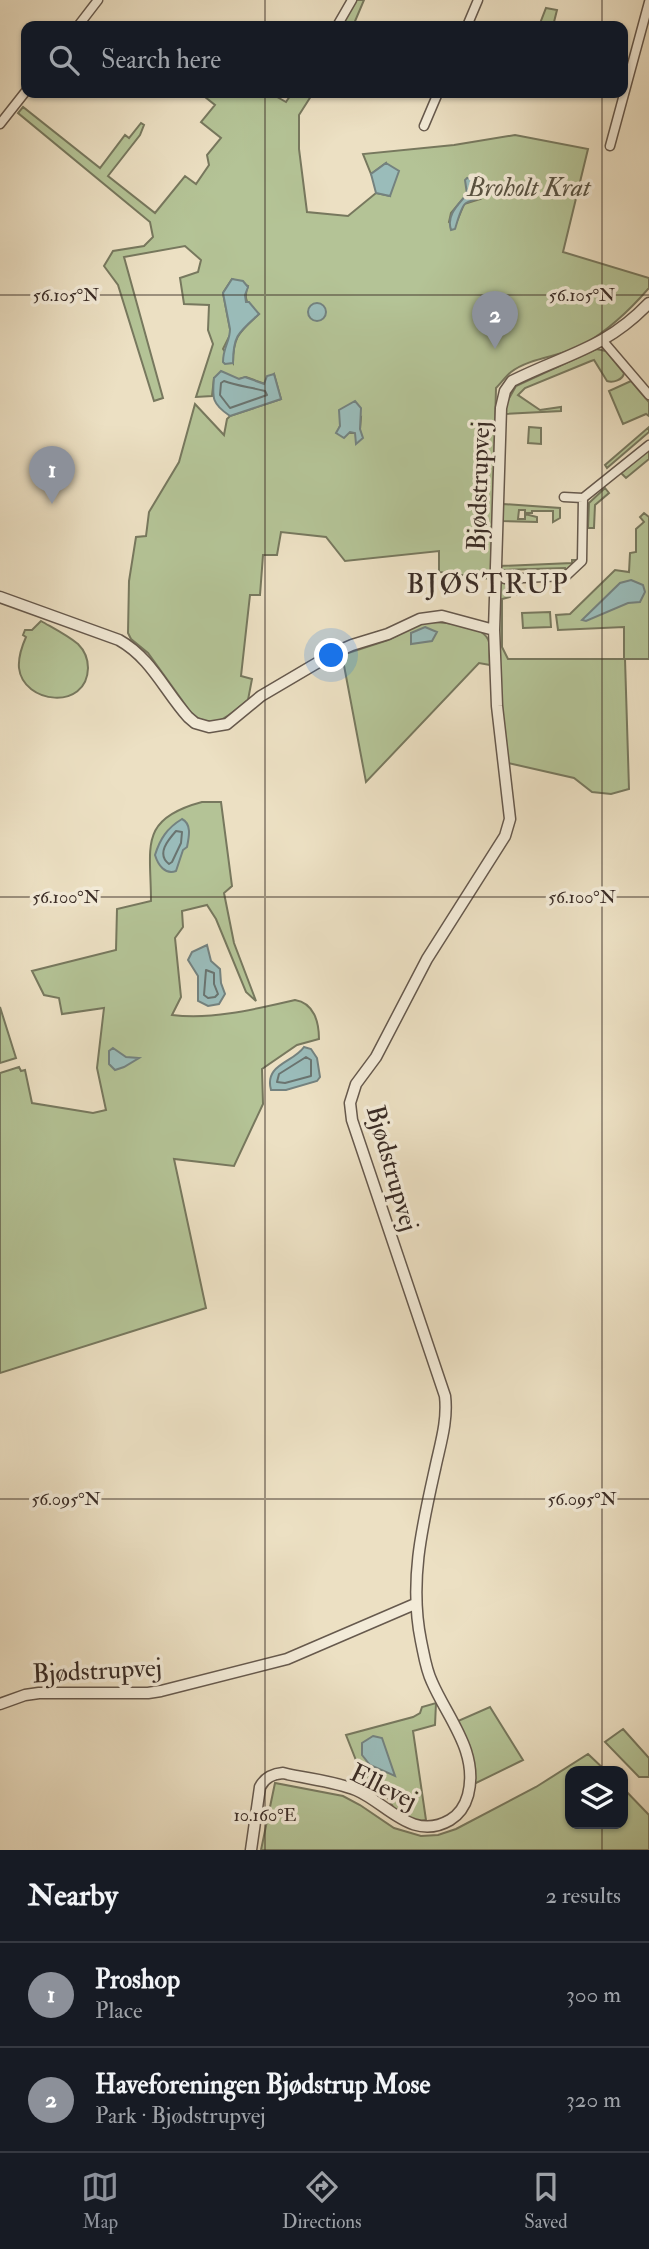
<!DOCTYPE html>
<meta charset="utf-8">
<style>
body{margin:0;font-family:"IM FELL Double Pica",serif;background:#20242c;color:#f1f3f6}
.controls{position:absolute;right:21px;bottom:21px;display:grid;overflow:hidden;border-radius:14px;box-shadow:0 2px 5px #0004}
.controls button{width:63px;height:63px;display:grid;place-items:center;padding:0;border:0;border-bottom:2px solid #363941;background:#171b24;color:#f1f3f6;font:35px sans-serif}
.you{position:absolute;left:332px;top:656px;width:24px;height:24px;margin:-18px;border:5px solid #fff;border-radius:50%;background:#1a73e8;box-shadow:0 0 0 10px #1a73e833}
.badge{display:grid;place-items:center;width:46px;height:46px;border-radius:50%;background:#8c9099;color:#fff;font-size:23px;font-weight:700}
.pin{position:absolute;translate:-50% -58px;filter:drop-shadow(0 2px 4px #0008)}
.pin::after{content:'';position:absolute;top:37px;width:24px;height:21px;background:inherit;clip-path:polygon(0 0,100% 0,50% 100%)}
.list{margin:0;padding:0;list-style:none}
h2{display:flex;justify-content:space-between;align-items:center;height:91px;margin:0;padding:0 28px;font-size:30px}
h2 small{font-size:23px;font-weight:400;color:#9ea1a6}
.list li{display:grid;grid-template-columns:46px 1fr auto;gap:21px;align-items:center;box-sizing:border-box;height:105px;padding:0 28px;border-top:2px solid #363941}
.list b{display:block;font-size:26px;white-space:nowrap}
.list p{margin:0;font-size:23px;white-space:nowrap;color:#9ea1a6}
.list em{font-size:23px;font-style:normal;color:#9ea1a6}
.icon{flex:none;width:38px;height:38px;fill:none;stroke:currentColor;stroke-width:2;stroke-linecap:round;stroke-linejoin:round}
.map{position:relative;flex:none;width:649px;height:1850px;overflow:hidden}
.search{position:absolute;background:#171b24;box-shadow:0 2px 5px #0004;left:21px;right:21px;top:21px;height:77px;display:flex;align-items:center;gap:18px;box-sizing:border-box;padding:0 24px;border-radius:14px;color:#9ea1a6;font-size:26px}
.sheet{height:301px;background:#171b24}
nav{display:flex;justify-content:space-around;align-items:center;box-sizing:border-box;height:98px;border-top:2px solid #363941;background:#171b24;font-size:19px;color:#9ea1a6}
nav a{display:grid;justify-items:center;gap:4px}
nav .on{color:#8c9099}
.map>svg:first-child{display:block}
</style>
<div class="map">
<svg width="649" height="1850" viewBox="0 0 649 1850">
<rect width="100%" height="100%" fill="#ece0c3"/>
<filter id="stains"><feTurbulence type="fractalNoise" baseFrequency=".00286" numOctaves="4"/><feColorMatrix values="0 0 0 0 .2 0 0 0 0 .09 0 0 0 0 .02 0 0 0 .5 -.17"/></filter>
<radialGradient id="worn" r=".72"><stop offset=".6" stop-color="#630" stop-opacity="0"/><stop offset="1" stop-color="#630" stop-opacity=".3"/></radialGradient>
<path fill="#b4c396" stroke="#77785e" stroke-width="2" fill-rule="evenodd" d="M355,0H364L353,26H341Z
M546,8L557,10L553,26H539Z
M200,93H270L286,102L292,93H313L299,115V149L307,212L348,216L376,193L390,196L386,163L371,174L363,154L454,145L515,135L588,149L563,252L649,278V288C630,310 609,330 583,345C561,357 531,357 511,372C506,376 501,383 496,388L491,579L439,572V551L345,561L326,537L281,532L277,555H263L260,595H250L241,676L252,679L248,700C229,715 215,733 192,714L148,653L131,639L128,633L129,581L136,537L146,536L149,512L179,462L195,404L224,435L227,419L230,416L281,399L274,374L265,384L246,377L239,379L214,378L212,396L196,397L213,344L208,330L209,305L184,304L180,278L198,272L201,260L185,246L124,257L163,398L154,401L118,285L104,266L113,251L144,246L153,237L150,222L18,113L23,107L100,168L125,135L129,138L141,123L144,125L140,135L108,176L155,213L185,176L196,184L209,165L207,155L221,138L201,122L215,105ZM468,193H473L480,199L464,204L455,226L449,222L451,213ZM232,279L248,286C242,301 249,305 259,314C240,332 233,335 233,363L223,349L230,335V329L223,293ZM361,417L360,429L356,433H337L340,426Z
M596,349L606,351L624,373C623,380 613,383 607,381L594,360L591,361L525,388L518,395L540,410L561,407V411L505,414L507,402L516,386Z
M631,381L649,402V416L646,414L623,424L609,391Z
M529,427L541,428V444L528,443Z
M649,427V432L607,468L605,465Z
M649,449V459L626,478L621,473Z
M605,488L609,493L595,505L594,528H588L589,503Z
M503,504L560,508V518L553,522V511H532V513H525V510H519L518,519H525V514L537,517V522L502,521Z
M644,513L649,517V659H625L629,789L611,794L592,792L574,778L508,763C500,702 497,643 498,582L508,584L506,588L511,594L514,590L518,591L519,595L511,594L510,597L502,599V647L508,659H624V627L558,630L556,615L570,614L615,570L629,572L630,553L636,552V529L644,522L640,517Z
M572,560H578L566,574L565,568L504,570V579H498L499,566L572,563Z
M550,612L551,627L523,628L522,613Z
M41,621C53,628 67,635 78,644C84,650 88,659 88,668C87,711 23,704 19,668C18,657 22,646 26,637L23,635L25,630H32Z
M434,622C449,623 484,624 489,642C490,649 489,658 490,665L479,663L366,782L342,655L388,640L419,624Z
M202,802H221L232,886L224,893L234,943L256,1001L246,992L216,919L207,905L182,911L183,927L175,938L181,997L172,1015C213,1020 256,1009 295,1000C314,1003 319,1022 319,1039L297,1045L262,1069L263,1104L234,1166L174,1159L206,1308L0,1373V1073L19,1067L21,1071L25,1070L32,1103L93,1113L106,1110L97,1068L104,1008L62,1014L59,998L44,995L32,971L116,950L117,909L151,901C151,847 138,819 202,802Z
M0,1007L16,1058L0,1063Z
M436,1703L435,1725L413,1731L426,1820L417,1822L396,1812L386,1795L361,1773L346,1735L413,1717L420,1713L422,1707Z
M490,1707L523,1760L474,1784L472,1762L458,1721Z
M623,1729L649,1758V1777H639L605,1742Z
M588,1754L606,1771H570V1824H623V1788L649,1815V1850H261L275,1783L343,1796L360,1805L394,1828L421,1836L438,1835L456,1829L536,1787Z"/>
<path fill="#9abcba" stroke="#74827f" stroke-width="2" d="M386,163L399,171L390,196L376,193L371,174Z
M467,178L475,179L473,193L482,196C477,200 471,200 466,203C461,206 457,223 455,229L451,230C446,215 458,205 467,194L465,180Z
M232,279L243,281L248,287L245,295L246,302H249L259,314C239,332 233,335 233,363L225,364L223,362C223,347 230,342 230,329L223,293Z
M308 312a9 9 0 1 1 18 0a9 9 0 1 1-18 0Z
M221,371L239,379L245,377L264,384L267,376L274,374L281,399L230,416C212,404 212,398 214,378Z
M355,401L361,408L360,429L363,438L356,444L355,433L350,432L344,438L336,433L340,426L339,410Z
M631,580L643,585L645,592L640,602L628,603L586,621L582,620L620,583Z
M425,627L437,632L432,641L411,644V633Z
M182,819C192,824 189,837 187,847L183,850L176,871C165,875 158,865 155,855C160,839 167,828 182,819Z
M207,945L211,961L220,969L221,983L225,994L219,1004L208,1006L198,1001V976L188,960L192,952Z
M304,1047L311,1049L317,1058L320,1077L317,1081L286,1090H271C264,1064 293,1063 304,1047Z
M113,1048L126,1057L139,1058L124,1067L115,1070L109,1064V1051Z
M373,1736L382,1738L395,1776L370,1765L362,1755V1743Z"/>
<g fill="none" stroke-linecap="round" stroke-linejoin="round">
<path stroke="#6a7470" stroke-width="2" d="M224,381C237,386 250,387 265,391L267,395L230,408L220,395L221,383Z
M176,831L182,832L181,843L172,862L169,864C156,854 168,840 176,831Z
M206,970L214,973V984L218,994L215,997L208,998L204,995Z
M306,1057L311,1060V1076L285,1083L277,1082L279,1074Z"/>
<defs>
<path id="minor" d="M78,26L98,0
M337,26L352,0
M467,26L478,0
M0,124L26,91
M424,126L438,93
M610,146L649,2
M603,341L649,395
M564,497L583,498
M505,579L566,576L582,561L583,498L649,445"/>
<path id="tertiary" d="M0,597L119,640C151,658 164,690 188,717L195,723L209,727L227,724L261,696L334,653L352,645L388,634L420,619L442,616L494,630
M0,1704L25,1695L39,1693H148L161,1691L287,1659L415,1604
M251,1850L260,1787C265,1777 273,1774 283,1773C307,1779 334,1781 356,1790C387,1803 412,1842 450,1820C460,1814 465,1806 468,1795C479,1752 448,1719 432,1682C426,1670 424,1655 421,1641C409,1582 422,1527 435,1469C440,1445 448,1421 445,1396L352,1120L350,1103L356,1084L376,1057L427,959L505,836L510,819L497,706L494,630L501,408L505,391L512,381C566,354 605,349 649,303"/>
</defs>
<use href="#minor" stroke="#66594d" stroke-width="11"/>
<use href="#tertiary" stroke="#66594d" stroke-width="13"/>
<use href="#minor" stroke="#f3ebd8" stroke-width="8"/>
<use href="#tertiary" stroke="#f3ebd8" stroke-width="10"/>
</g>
<path fill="none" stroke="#3a2c26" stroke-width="2" stroke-opacity="0.45" d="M265,0V26M602,0V26M265,93V1850M602,93V1771M0,295H649M0,897H649M0,1499H649M602,1824V1850"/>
<g text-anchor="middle" stroke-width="7" stroke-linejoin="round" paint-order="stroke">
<g font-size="26" font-style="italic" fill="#585242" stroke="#f3ebd8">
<text x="529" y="196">Broholt Krat</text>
</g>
<g font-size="26" fill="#3a2c26" stroke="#f3ebd8">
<text transform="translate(478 486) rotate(-88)" y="9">Bjødstrupvej</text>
<text transform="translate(393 1168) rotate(74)" y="9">Bjødstrupvej</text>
<text transform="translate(97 1670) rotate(-3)" y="9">Bjødstrupvej</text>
<text transform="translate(384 1786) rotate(26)" y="9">Ellevej</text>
</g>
<g font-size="28" letter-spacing="2" fill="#3a2c26" stroke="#f3ebd8">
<text x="488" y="593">BJØSTRUP</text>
</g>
</g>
<g font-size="18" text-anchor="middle" fill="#3a2c26" stroke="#f3ebd8" stroke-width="7" stroke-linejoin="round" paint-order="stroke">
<text x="66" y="301">56.105°N</text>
<text x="582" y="301">56.105°N</text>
<text x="66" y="903">56.100°N</text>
<text x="582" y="903">56.100°N</text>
<text x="66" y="1505">56.095°N</text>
<text x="582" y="1505">56.095°N</text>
<text x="265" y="1821">10.160°E</text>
</g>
<rect width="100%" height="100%" filter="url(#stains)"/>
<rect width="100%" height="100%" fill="url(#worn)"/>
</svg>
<div class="controls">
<button><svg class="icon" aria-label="layers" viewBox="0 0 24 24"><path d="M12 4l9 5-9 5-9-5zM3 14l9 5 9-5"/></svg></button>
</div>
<div class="you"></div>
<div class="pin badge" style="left:52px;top:504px">1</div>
<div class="pin badge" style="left:495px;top:349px">2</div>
<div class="search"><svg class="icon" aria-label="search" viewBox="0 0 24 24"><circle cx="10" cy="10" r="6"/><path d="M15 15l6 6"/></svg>Search here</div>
</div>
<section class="sheet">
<h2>Nearby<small>2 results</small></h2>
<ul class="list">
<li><span class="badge">1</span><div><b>Proshop</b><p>Place</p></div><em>300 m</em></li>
<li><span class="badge">2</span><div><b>Haveforeningen Bjødstrup Mose</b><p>Park · Bjødstrupvej</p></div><em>320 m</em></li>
</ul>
</section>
<nav>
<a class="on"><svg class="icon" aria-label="map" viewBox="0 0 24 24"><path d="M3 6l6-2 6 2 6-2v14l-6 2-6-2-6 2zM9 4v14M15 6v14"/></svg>Map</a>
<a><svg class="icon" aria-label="directions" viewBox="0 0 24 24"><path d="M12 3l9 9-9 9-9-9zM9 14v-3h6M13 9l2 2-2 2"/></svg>Directions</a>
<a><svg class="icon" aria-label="saved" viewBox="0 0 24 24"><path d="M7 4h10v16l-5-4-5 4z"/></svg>Saved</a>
</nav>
